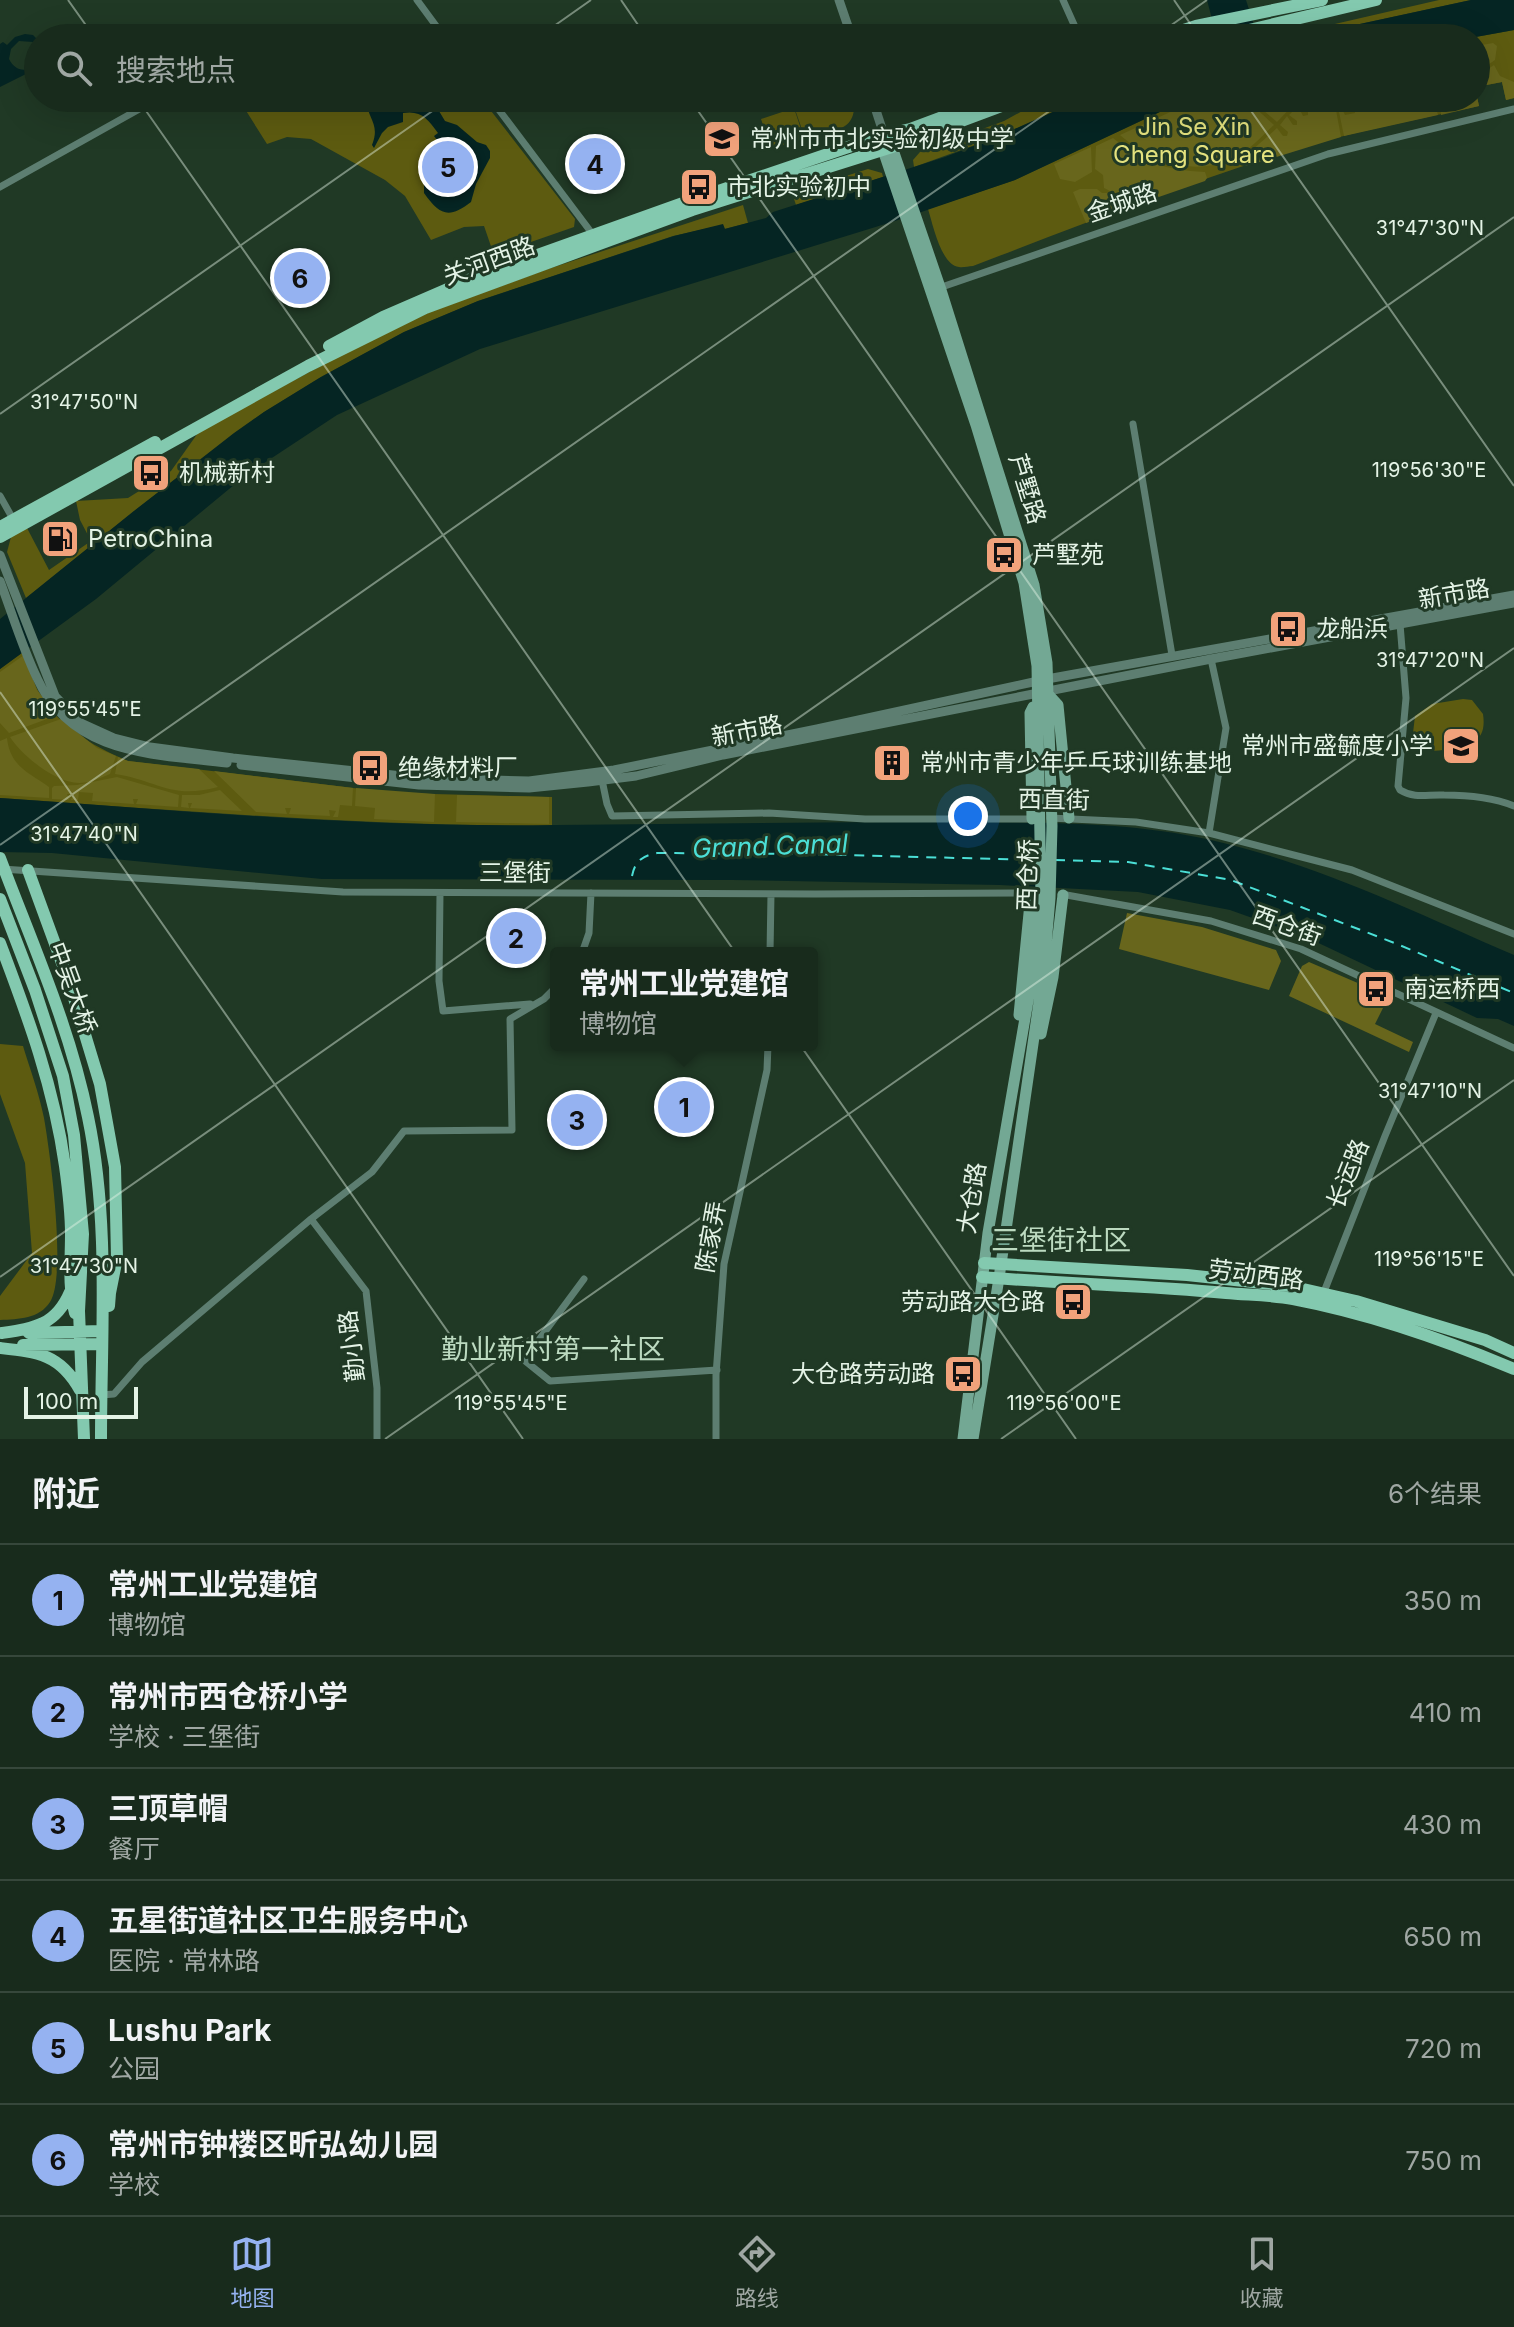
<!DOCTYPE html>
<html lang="zh">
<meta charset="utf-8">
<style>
body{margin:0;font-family:Inter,"Noto Sans SC",sans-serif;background:#253729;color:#f1f3f6}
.scale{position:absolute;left:24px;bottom:20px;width:114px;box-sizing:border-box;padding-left:8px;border:4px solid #e4f3e6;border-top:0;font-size:22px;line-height:28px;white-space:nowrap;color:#e4f3e6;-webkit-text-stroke:6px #203925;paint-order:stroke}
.you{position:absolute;left:968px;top:816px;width:28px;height:28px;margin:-20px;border:6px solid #fff;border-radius:50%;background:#1a73e8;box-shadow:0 0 0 12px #1a73e833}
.badge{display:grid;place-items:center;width:52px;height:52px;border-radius:50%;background:#95b2f1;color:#111;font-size:26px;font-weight:700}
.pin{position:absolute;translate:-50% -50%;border:4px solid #fff;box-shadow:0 2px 8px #0006}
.popup{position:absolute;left:550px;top:947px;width:268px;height:104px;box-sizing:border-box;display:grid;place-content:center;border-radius:8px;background:#182b1c;filter:drop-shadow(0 2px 6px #0005);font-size:26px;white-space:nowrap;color:#9fa7a3}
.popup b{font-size:30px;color:#f1f3f6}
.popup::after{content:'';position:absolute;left:50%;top:100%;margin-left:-16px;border:16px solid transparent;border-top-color:#182b1c}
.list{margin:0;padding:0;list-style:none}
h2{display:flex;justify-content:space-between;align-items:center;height:104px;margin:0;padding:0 32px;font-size:34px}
h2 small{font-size:26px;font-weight:400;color:#9fa7a3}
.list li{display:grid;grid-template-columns:52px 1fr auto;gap:24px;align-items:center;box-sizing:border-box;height:112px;padding:0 32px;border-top:2px solid #36473b}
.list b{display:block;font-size:30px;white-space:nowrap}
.list p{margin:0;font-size:26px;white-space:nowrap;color:#9fa7a3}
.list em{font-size:26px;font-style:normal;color:#9fa7a3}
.icon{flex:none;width:44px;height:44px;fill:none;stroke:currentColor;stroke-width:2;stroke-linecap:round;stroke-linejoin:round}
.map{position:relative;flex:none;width:1514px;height:1439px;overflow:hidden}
.search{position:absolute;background:#182b1c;box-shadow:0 8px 32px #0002;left:24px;right:24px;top:24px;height:88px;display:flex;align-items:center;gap:20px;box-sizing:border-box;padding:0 28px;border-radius:44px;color:#9fa7a3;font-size:30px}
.sheet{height:776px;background:#182b1c}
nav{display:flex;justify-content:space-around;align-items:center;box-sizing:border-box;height:112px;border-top:2px solid #36473b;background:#182b1c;font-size:22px;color:#9fa7a3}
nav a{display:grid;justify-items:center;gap:4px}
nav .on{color:#95b2f1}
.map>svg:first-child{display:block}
</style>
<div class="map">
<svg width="1514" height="1439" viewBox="0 0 1514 1439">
<rect width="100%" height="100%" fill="#203925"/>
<path fill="#5d5b10" d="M1439,0H1471L1295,38H1274Z
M809,26L823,29L832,38H784L797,29Z
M1514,30V98L1506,100L1502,82L1476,87V38H1470Z
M1476,92L1479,106C1415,120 1351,132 1289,151C1182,185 1077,226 973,266C968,266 963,268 959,267C941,265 933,225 928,209L1015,180L1179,103L1195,98H1476Z
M238,98H481L575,219L574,227L494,255L484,226L464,227L431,240L405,196L385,180L311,139L287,137L267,144Z
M791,98H853C859,127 837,135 813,128L814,135L805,138Z
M1052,98H1084L997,137L914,167L913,160L920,152L1004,121L1037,103Z
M794,108L804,138L771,149L761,119Z
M868,169L882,173L883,177L796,205L792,193Z
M743,205L748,223L724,229L723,225L673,236L478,301L404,332L321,377L264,412L134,511L26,598L7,552L11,537L27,528L49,570L91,541L80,520L76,501L128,498L171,471L200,430L353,349L430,312L545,270Z
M23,652C27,664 31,676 36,687C54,724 92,746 128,761L395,793L552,797V826C368,826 184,811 0,798V669Z
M1463,699L1472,700L1483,714C1487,741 1472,745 1450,749C1442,750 1432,753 1425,748C1419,745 1416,739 1413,733L1415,716L1432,704Z
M0,1044L23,1046C30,1069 39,1093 44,1118C50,1152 67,1276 50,1302C39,1319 19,1319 0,1320V1296L32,1253L25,1163L0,1094Z"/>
<path fill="#68661c" d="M1493,43L1497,46L1495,60L1476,73V46Z
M1494,65L1500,76L1514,82V98L1506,100L1502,82L1476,87V77Z
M1476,92L1479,106L1441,115L1440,106L1453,98H1476Z
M1213,98H1218L1234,106L1249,102L1274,125C1262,136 1250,150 1236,157C1196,178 1152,162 1120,135L1179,108Z
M1253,98H1300L1277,122L1251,100Z
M1306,98H1314V106L1317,108L1321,106L1317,98H1349V104L1336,110L1341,137L1247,166L1243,165V158L1277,128L1283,136H1287L1288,132L1280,125L1287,116L1293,125H1297V121L1289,115L1298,106L1303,116L1308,115V111L1299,104Z
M1351,98H1377L1407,108L1436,107L1438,115L1344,136L1339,112L1343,111L1345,115L1355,113Z
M1113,138C1145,163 1165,170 1205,172L1207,178L1205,181L1127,208C1124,201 1112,191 1104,188L1103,175L1095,169L1096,146Z
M1091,147L1092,172L1075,182L1060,179L1054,164Z
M1080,189H1097L1102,193H1107L1111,199L1121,206L1122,210L1086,223L1073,192Z
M24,655L37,690L58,715L9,733L0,723V672Z
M61,719L97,748L116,756L110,774C101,778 89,783 79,783C56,783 22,756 10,737Z
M7,738C10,767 30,773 49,787V798L0,795V741Z
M118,757L128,761L199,769L218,787C170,800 157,780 115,774Z
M214,771L353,788L352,806L340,805L338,817H333L336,811L329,810L330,816L289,814L291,808H285L287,814L256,812Z
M117,777L179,795L178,807L136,804L138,799H133L134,804L92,801L93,793L79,792L78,800H71L73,794H67L69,800L52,799V788L54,786L77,785Z
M356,788L435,794L434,822L374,819L375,808L355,806Z
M220,790L242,811L190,808L192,803H188L189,808L181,807L182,795H199Z
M457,795L549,797V824L456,822Z
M1127,913L1202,927L1276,950L1281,961L1269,990L1119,949Z
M1309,962L1360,984L1387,1000L1375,1024L1413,1042L1409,1052L1289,996L1302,966Z"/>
<path fill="#052523" d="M1207,0H1246L1258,38H1217Z
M1471,0H1514V30L1470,38H1295Z
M25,34L33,35L38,40V47L33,42L19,41L11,49L9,59C16,73 29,73 38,61V68L0,87V44L3,42L7,45L15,37Z
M1084,98H1195L1179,103L1015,180L895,221L480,349L337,415L246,475L96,599L0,669V619L134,511L234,433L264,412L321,377L404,332L478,301L674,236L723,224L725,229L766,218L773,212L945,157L997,137Z
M367,100L377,105L439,111L445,121L457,125L477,142L486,145L490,151V158L476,184L471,202C448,220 439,214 424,193V182L436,178L446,152L434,136L438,133C428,119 421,110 403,113V122L388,127L382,133L374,148L372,145C381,123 366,118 367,100Z
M0,798C185,811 370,828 555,825C684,824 813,822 942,822C1031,823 1123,820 1211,840C1317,864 1415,912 1514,955V1026L1498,1019L1477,1018L1308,938L1230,910L1138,892L1000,885L732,880L322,879L52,853L0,852Z"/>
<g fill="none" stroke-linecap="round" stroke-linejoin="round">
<path stroke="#4bdfd6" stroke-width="2" stroke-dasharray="10 8" stroke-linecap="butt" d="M1055,860L1128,862L1231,880L1397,944L1514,993
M632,876C635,861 642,856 657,853L805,854L1036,860"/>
<path stroke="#5d7e71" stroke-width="7" d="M417,0L445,38
M1063,0L1080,38
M490,98L594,236
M0,187L159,98
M936,289L1328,154L1514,109
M1133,424L1172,655
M0,496L13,519
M1400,624L1406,698L1398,786L1400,790C1415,799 1428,794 1444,795C1468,795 1492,797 1514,806
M602,780L607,804L612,816L769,813L865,819H1034
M1050,818L1136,822L1209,833L1352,870L1514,934
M1209,833L1226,728L1211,659
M2,869L343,892L815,894L1033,893
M440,893L439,981L443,1011L530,1004
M1061,894L1211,921L1301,949L1514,1048
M582,953L589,933L591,893
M770,953L771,894
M311,1219L366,1291L377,1388V1439
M584,1279L524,1360L550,1381L717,1370
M1322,1297L1385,1136L1436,1013
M101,1395L114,1394L142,1362L311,1219L372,1172L404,1131L512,1130L510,1019L544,999L556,987
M716,1439V1375L724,1264L767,1070L768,1045"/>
<path stroke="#5d7e71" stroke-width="9" d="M839,0L852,38
M872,98L884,135
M0,555L55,696L81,723L114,738L150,747L233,758L421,778L529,781L614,770L817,729L1047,679L1514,595
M0,581C12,613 22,647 37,678C72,756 154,754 227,763
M241,765L419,785L529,788L588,782L636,776L723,755L1211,659L1514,603"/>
<path stroke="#73a894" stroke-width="11" d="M884,135L892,147L940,287L1034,585L1047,663L1052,826L1050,898L1044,968L999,1278L973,1439
M883,141V150L976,425L1024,583L1037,666L1041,897L1034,966L988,1233L963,1439
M1047,693L1058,705L1069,818
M1032,819L1030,713L1033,707
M1019,1015L1031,893
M1041,1034L1053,977L1063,895"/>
<path stroke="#83c9af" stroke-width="12" d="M1159,38L1196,26L1322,0
M1215,38L1376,0
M329,346L383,317L473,278L686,202L884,135L910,129L993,98
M0,527L155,442
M0,537L308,366L425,308L692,210L892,147L1023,98
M0,858C32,943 70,1027 88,1117C110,1222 101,1333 101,1439
M28,870L70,985L100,1084L115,1167L117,1258L110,1293L109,1306
M0,899L35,990L63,1076L74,1135L83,1234L79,1311L84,1439
M0,943C28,1017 54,1087 65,1166C68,1188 71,1211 71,1234C71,1261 68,1286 75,1313
M984,1263L1187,1275L1290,1286L1356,1301L1485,1340L1514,1353
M982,1277C1063,1284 1145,1285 1226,1293C1248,1295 1271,1295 1293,1299C1367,1313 1445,1340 1514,1369
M2,1333C35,1328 56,1325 70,1292
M29,1333L101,1331
M23,1345L101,1344
M0,1348C38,1352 60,1354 80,1390"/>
</g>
<path fill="none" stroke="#e4f3e6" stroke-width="2" stroke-opacity="0.45" d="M68,0L95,38M621,0L647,38M1174,0L1200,38M537,38L591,0M1153,38L1207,0M137,98L1076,1439M689,98L1514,1276M1242,98L1514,486M0,414L451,98M0,692L523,1439M0,845L1068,98M0,1277L1514,217M385,1439L1514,648M1001,1439L1514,1080"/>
<defs>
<symbol id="school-square" viewBox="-11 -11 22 22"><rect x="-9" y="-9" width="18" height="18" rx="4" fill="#f1a27b" stroke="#203925"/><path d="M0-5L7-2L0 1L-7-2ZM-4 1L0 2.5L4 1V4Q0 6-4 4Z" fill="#111"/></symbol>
<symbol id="bus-square" viewBox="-11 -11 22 22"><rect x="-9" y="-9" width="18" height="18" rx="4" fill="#f1a27b" stroke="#203925"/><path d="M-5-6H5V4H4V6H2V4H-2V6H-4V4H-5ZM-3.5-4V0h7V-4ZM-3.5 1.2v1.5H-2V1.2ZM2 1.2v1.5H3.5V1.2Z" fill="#111"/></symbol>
<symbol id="fuel-square" viewBox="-11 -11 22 22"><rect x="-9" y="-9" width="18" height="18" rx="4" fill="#f1a27b" stroke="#203925"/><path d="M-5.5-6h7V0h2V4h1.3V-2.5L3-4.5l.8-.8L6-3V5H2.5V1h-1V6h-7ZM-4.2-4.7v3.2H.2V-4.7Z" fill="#111"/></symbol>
<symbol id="building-square" viewBox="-11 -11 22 22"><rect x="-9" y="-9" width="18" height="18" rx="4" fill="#f1a27b" stroke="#203925"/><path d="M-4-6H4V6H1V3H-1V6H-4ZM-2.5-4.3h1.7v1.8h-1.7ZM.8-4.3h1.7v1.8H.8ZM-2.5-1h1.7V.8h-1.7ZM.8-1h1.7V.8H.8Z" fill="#111"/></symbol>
</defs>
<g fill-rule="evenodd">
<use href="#school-square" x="700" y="117" width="44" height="44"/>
<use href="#bus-square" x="677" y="165" width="44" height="44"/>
<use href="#bus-square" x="129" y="451" width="44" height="44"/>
<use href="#fuel-square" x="38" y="517" width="44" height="44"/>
<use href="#bus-square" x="982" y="533" width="44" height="44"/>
<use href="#bus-square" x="1266" y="607" width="44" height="44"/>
<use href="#school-square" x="1439" y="724" width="44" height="44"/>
<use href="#building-square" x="870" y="741" width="44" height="44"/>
<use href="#bus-square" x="348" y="746" width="44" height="44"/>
<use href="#bus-square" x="1354" y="967" width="44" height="44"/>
<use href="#bus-square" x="1051" y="1280" width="44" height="44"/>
<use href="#bus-square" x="941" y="1352" width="44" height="44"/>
</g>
<g text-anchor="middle" stroke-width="6" stroke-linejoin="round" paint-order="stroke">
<g font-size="24" fill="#e4e27e" stroke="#203925">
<text x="1194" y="135">Jin Se Xin<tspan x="1194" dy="28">Cheng Square</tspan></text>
</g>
<g font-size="24" fill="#e4f3e6" stroke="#203925" text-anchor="start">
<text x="750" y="147">常州市市北实验初级中学</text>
<text x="727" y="195">市北实验初中</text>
<text x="179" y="481">机械新村</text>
<text x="88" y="547">PetroChina</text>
<text x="1032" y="563">芦墅苑</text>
<text x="1316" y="637">龙船浜</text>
<text x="1433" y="754" text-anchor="end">常州市盛毓度小学</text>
<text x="920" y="771">常州市青少年乒乓球训练基地</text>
<text x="398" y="776">绝缘材料厂</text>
<text x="1404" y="997">南运桥西</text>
<text x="1045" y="1310" text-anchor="end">劳动路大仓路</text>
<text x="935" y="1382" text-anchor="end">大仓路劳动路</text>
</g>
<g font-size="24" fill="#e4f3e6" stroke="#203925">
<text transform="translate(1122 203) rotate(-19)" y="8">金城路</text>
<text transform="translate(489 261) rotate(-20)" y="8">关河西路</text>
<text transform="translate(1027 489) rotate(73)" y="8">芦墅路</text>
<text transform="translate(1454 594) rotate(-10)" y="8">新市路</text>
<text transform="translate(747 731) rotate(-11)" y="8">新市路</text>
<text transform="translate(1054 800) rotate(1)" y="8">西直街</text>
<text x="515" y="881">三堡街</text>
<text transform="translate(1028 875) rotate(-88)" y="8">西仓桥</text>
<text transform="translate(1287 926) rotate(20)" y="8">西仓街</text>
<text transform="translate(72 988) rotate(70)" y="8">中吴大桥</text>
<text transform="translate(1348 1174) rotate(-68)" y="8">长运路</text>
<text transform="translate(972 1198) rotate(-81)" y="8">大仓路</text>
<text transform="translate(711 1237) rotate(-80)" y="8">陈家弄</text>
<text transform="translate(1256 1275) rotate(7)" y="8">劳动西路</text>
<text transform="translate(352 1346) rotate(-97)" y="8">勤小路</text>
</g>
<g font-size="26" font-style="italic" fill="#4bdfd6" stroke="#203925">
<text transform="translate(770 846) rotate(-2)" y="9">Grand Canal</text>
</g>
<g font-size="28" fill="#bcdac0" stroke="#203925">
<text x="1061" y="1250">三堡街社区</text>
<text x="553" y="1359">勤业新村第一社区</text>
</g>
</g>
<g font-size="20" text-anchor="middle" fill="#e4f3e6" stroke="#203925" stroke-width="6" stroke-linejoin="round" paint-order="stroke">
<text x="1430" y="235">31°47'30"N</text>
<text x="84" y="409">31°47'50"N</text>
<text x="1429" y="477">119°56'30"E</text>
<text x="1430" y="667">31°47'20"N</text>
<text x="85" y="716">119°55'45"E</text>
<text x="84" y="841">31°47'40"N</text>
<text x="1430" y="1098">31°47'10"N</text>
<text x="1429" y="1266">119°56'15"E</text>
<text x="84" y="1273">31°47'30"N</text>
<text x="511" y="1410">119°55'45"E</text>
<text x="1064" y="1410">119°56'00"E</text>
</g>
</svg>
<div class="scale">100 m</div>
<div class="you"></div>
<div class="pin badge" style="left:684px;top:1107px">1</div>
<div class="popup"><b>常州工业党建馆</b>博物馆</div>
<div class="pin badge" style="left:516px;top:938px">2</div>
<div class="pin badge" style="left:577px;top:1120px">3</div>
<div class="pin badge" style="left:595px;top:164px">4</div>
<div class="pin badge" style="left:448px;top:167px">5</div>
<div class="pin badge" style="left:300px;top:278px">6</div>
<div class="search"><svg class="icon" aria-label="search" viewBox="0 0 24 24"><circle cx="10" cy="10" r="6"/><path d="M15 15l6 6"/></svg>搜索地点</div>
</div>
<section class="sheet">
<h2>附近<small>6个结果</small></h2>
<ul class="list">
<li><span class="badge">1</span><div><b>常州工业党建馆</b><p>博物馆</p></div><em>350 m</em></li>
<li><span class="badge">2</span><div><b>常州市西仓桥小学</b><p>学校 · 三堡街</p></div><em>410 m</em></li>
<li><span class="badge">3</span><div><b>三顶草帽</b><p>餐厅</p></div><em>430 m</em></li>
<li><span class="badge">4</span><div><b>五星街道社区卫生服务中心</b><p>医院 · 常林路</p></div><em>650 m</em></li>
<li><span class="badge">5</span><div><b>Lushu Park</b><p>公园</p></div><em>720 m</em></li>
<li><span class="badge">6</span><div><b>常州市钟楼区昕弘幼儿园</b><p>学校</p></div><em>750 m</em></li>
</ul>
</section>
<nav>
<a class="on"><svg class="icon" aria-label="map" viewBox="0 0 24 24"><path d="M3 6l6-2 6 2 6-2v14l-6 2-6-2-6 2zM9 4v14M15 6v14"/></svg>地图</a>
<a><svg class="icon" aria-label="directions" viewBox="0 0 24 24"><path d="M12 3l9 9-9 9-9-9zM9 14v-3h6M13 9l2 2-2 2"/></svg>路线</a>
<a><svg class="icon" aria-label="saved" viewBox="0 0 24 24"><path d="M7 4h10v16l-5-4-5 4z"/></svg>收藏</a>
</nav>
